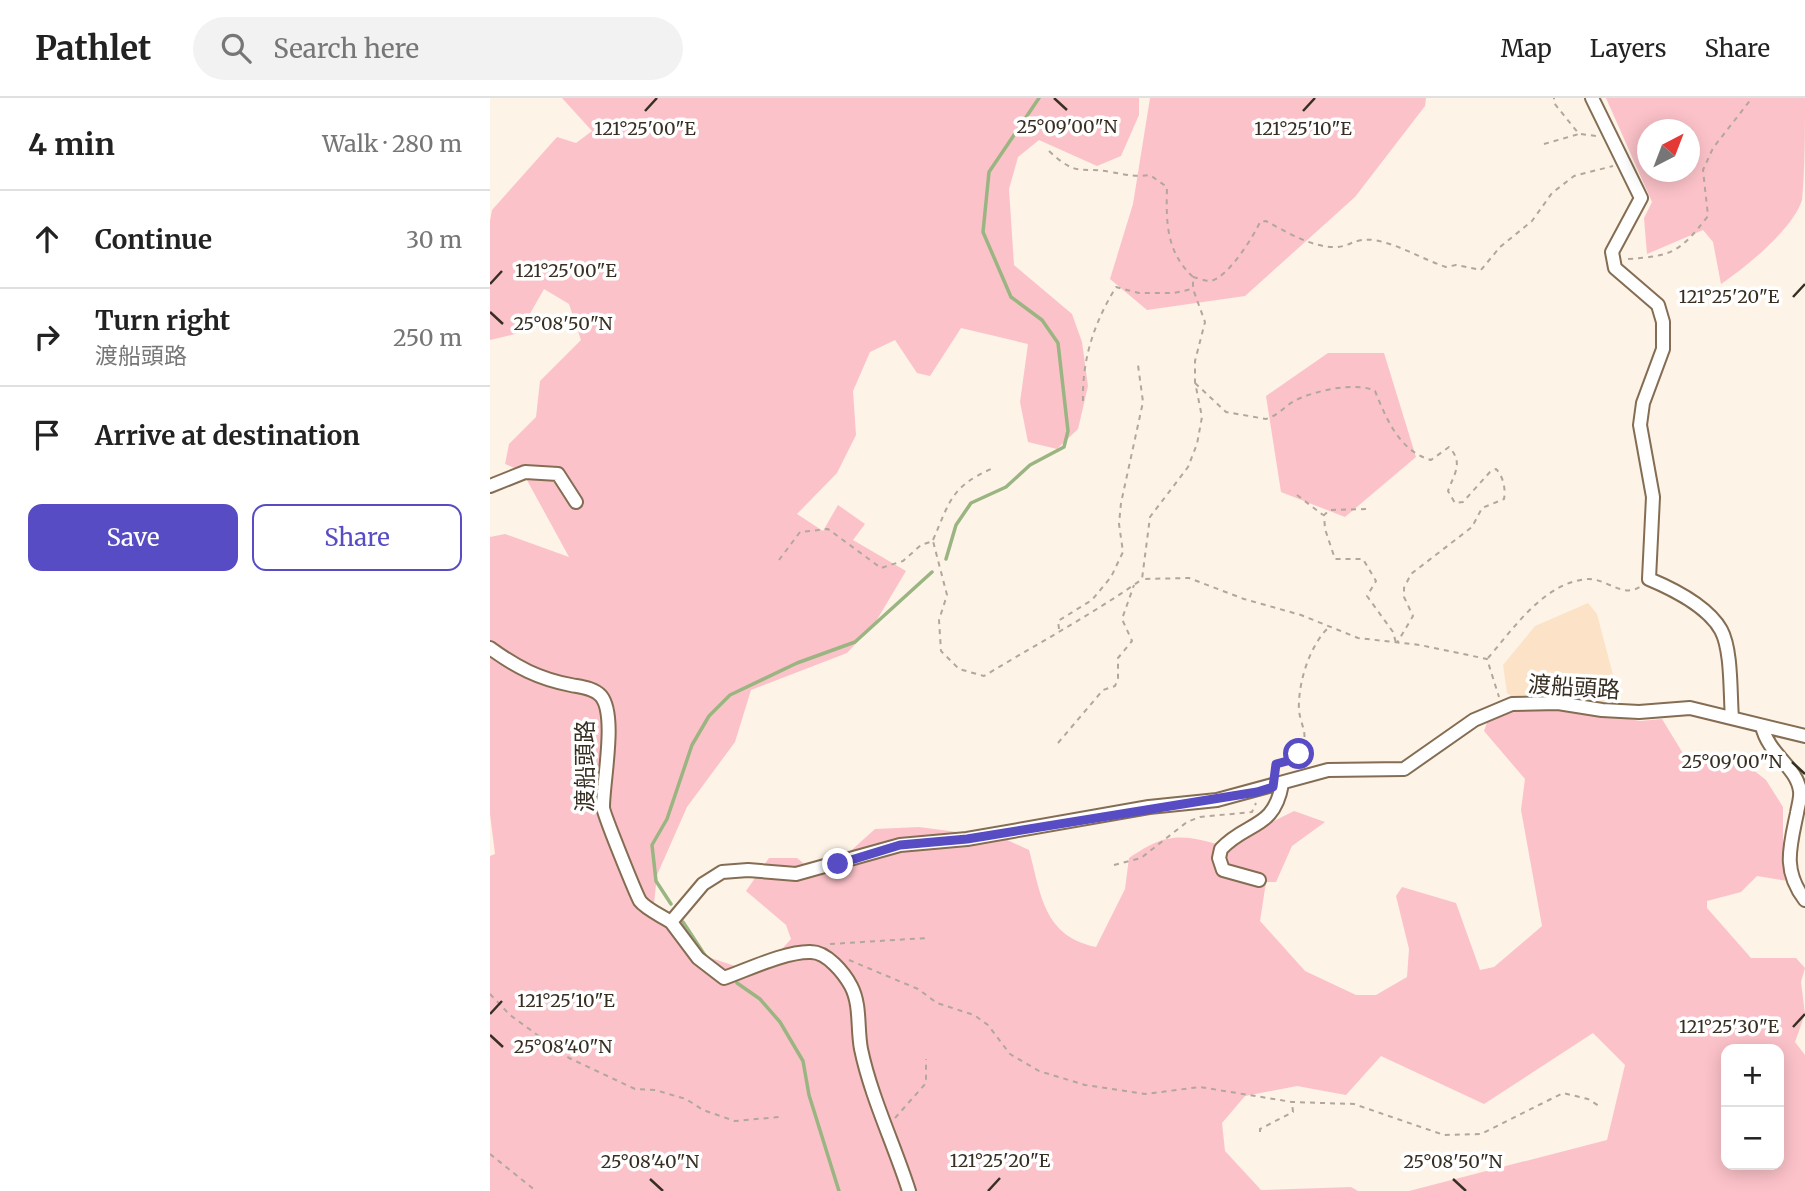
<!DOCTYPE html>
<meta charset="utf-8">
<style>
body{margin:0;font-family:Merriweather,"Noto Sans TC",serif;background:#f2f2f2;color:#222}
.controls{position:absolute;right:21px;bottom:21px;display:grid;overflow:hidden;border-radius:14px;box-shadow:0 4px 18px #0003}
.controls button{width:63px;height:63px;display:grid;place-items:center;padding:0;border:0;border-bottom:2px solid #e0e0e0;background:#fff;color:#222;font:35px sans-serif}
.compass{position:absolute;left:1147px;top:21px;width:63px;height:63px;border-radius:50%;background:#fff;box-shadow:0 4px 18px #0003;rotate:42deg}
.stop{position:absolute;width:21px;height:21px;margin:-16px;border:5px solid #574cc3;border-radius:50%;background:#fff}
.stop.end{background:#574cc3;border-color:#fff;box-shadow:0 2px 7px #0008}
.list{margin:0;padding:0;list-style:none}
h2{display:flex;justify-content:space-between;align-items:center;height:91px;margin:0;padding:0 28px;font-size:30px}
h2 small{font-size:23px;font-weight:400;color:#767676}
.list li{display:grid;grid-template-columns:46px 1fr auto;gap:21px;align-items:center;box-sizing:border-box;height:98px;padding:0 28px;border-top:2px solid #e0e0e0}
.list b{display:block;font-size:26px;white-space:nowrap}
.list p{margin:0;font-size:23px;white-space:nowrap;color:#767676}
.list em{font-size:23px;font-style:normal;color:#767676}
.actions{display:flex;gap:14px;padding:21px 28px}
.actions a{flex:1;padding:16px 0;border:2px solid #574cc3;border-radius:14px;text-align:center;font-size:24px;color:#574cc3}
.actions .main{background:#574cc3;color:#fff}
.icon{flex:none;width:38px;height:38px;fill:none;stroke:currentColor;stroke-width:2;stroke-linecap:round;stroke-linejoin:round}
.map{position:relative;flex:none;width:1315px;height:1093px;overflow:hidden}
header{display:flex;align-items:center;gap:42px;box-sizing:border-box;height:98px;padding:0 35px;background:#fff;border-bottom:2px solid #e0e0e0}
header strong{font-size:33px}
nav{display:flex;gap:38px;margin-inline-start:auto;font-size:24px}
.search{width:490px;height:63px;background:#f2f2f2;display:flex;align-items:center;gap:18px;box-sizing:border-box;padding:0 24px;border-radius:38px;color:#767676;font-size:26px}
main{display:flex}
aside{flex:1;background:#fff}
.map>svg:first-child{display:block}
</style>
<header>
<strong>Pathlet</strong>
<div class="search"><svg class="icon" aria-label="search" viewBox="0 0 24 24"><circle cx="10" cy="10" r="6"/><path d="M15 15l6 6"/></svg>Search here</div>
<nav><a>Map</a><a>Layers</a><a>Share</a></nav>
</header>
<main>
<aside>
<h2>4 min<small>Walk · 280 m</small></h2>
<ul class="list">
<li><svg class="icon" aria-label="ahead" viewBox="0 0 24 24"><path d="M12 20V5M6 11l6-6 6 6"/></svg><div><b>Continue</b></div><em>30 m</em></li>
<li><svg class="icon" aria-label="right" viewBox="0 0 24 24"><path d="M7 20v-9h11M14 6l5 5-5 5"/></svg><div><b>Turn right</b><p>渡船頭路</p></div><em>250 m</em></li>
<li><svg class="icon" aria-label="arrive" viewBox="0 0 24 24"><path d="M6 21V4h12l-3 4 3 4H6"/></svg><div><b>Arrive at destination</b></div></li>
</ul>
<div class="actions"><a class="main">Save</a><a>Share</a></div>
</aside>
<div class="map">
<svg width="1315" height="1093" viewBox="0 0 1315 1093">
<rect width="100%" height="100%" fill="#fdf3e7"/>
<path fill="#fce3c7" d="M1098,505L1107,516L1127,592L1125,599L1108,606L1061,599H1023L1017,595L1013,567L1045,528Z"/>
<path fill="#fcc2c9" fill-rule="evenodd" d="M72,0H649V17L631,58L607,68L549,42L528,59L519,91L524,167L582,216L592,244L598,288L588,331L567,351L538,344L530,304L538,246L471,230L440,278L427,275L405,242L380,254L363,293L366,337L347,375L307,416L333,433L348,407L375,426L363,442L416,473L385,525L357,555L261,592L245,644L197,709L167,777L164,806L215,858L257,872L283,861L301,841L296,827L256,793L279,760H307L319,770L345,767L385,731L429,729L513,740L539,752C551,796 553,838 606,849L635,791L639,760C677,734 691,736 734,748L804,713L835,724L802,748L786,784H776L770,823L815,873L866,897H886L917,879L919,851L906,798L912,789L966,805L990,872L1004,869L1052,828L1031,712L1035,681L994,633L999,619L1055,605L1150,623L1172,621L1197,662L1252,663L1276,682L1293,709V762L1298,783L1267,778L1251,794L1217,803V810L1261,860H1306L1315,870L1311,884L1315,916L1305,944L1315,957V1093H919L1117,1042L1135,967L1103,935L994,1006L891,958L856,997L807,988L755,998L732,1025L735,1053L771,1092L861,1089L868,1093H0V758L5,756L0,716V439L15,436L79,459L32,373L15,366L19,346L46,319L50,283L91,242L79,206L54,191L29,235L0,242V123L2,112L67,39L86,45L102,33ZM1236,951H1289V1067H1236Z
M660,0H936L935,8L865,99L755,198L657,212L620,181L643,106Z
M1116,0H1315C1315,32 1315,72 1312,102C1303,131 1256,169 1231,186L1223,144L1213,132L1157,156L1154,120L1162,104ZM1157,32H1199V74H1157Z
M838,255H894L926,359L855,419L791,394L776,298Z"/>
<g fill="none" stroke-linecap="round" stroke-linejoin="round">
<path stroke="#9ab581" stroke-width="3.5" d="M456,461L466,427L481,405L516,389L540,367L574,349L578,333L568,245L552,222L521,199L493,134L499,74L549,0
M181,806L166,783L162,747L177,721L202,647L219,618L240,597L307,565L365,544L442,474
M193,824L218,862
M247,885L270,901L290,924L313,963L319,997L349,1093"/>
<defs>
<path id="minor" d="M1102,0L1151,100L1122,154L1125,170L1168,207L1173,224V251L1153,305L1150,327L1163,399L1159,481C1183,491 1218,509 1231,532C1242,552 1240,596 1242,620
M0,388L35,374L68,376L86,404
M0,550C26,569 49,581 81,587C91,589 104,590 111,598C127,617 113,683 113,709C113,715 146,796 150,803C156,811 172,818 181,824L213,786L232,774L258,772L306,776L410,747L477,741L659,709L727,702L838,672L914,671L984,622L1022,606L1068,605L1112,612L1149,614L1200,610L1315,638
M1272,628C1278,656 1307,669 1310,693C1311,700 1308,708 1307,715C1300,749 1292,772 1315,802
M769,782L733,772L729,760L731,751C757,723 784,732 792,686
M181,824L208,860L234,880C257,872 296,853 321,854C337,854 354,875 361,888C371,907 367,930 371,951C381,999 404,1046 419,1093"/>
</defs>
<use href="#minor" stroke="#846d53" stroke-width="16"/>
<path stroke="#b1a79b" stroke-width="2" stroke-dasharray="5 5" stroke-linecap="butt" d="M1091,36L1106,38
M1054,46L1089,36L1064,5V0
M559,53C588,80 589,68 621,74C638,77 643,79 660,77L677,89C676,124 676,154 703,179V191L715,224L705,263V284L712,319L707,346L698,369L660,419L652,481L699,480L754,501L811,517L868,540L930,547L997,561L1009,599
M1138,161C1183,158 1190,154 1218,118L1213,72L1223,50L1262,0
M703,179C708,180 715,183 720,183C737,181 764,138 770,124L776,123C797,134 822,150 847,149C861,148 864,140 884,142C908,146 932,161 956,169L966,167L991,172L1010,149L1042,123L1062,95L1084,78L1123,68
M705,285L736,314L776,321C787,318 794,309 804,303C823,293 866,283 885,293C896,320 909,353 941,362L959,349C974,365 964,376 958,393L965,405L973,404L1000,374L1006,371C1013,378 1016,391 1014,401L992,410L982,429L921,476L914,490V499L923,518L907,545
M593,303C592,261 604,225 626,189L649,195H684L702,191
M807,397L833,417
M876,411L840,412L834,417L835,431L845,461H873L886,483L877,498L903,534L906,545
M443,442C460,403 461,389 501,371
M289,462L310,434L338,431L391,470L413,463L431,447L443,443L457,497L449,522L451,553L469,571L494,578C547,546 601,517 651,482
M569,531L568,523L602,502L621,479L633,454L629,426L631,405L653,304L648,267
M998,560C1024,530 1055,483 1099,481C1117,481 1134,501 1151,488
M568,645L613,592L625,588L628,581V560L642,543L632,521L644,487
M785,672L786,666L805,661C825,635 807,629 809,604C810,579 821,546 839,529
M624,767L651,760L697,724L710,719L762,714L766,705
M340,846L437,840
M359,862L428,891L447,905L484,917L498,927L520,956L549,973L595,987L655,996L710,989L802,1004L864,1006L954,1037L991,1036L1073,995L1098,1001L1109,1008
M0,896L20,917L79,960L145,991L165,992L196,1001L213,1012L245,1023L289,1019
M405,1020L436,985V961
M770,1034V1031L803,1014L802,1005
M0,1056L46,1093"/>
<use href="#minor" stroke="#fff" stroke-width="12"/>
</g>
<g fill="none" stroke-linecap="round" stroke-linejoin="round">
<path stroke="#574cc3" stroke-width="9" d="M348,766L410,747L477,741L767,694L783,689L786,666L805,661L809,656"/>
</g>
<path fill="none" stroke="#382f23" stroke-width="2.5" d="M564,0L577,12M155,13L167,0M813,13L825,0M0,186L12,173M1303,199L1315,186M0,214L13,226M1302,664L1315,676M0,916L12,903M1303,929L1315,916M0,937L13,949M160,1081L173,1093M963,1081L976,1093M498,1093L510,1080"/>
<g text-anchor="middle" stroke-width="7" stroke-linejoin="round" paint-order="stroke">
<g font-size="23" fill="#382f23" stroke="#fff">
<text transform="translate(1084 589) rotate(4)" y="8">渡船頭路</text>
<text transform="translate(95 668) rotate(-90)" y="8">渡船頭路</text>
</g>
</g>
<g font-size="18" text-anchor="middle" fill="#382f23" stroke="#fff" stroke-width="7" stroke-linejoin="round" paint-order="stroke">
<text x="577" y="35">25°09'00"N</text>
<text x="155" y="37">121°25'00"E</text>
<text x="813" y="37">121°25'10"E</text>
<text x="76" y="179">121°25'00"E</text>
<text x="1239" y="205">121°25'20"E</text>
<text x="73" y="232">25°08'50"N</text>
<text x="1242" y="670">25°09'00"N</text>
<text x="76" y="909">121°25'10"E</text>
<text x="1239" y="935">121°25'30"E</text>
<text x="73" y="955">25°08'40"N</text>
<text x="510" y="1069">121°25'20"E</text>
<text x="160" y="1070">25°08'40"N</text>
<text x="963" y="1070">25°08'50"N</text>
</g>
</svg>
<div class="controls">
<button>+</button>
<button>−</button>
</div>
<svg class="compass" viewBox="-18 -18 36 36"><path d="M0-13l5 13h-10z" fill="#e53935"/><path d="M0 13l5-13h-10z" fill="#767676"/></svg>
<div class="stop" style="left:809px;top:656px"></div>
<div class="stop end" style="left:348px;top:766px"></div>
</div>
</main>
